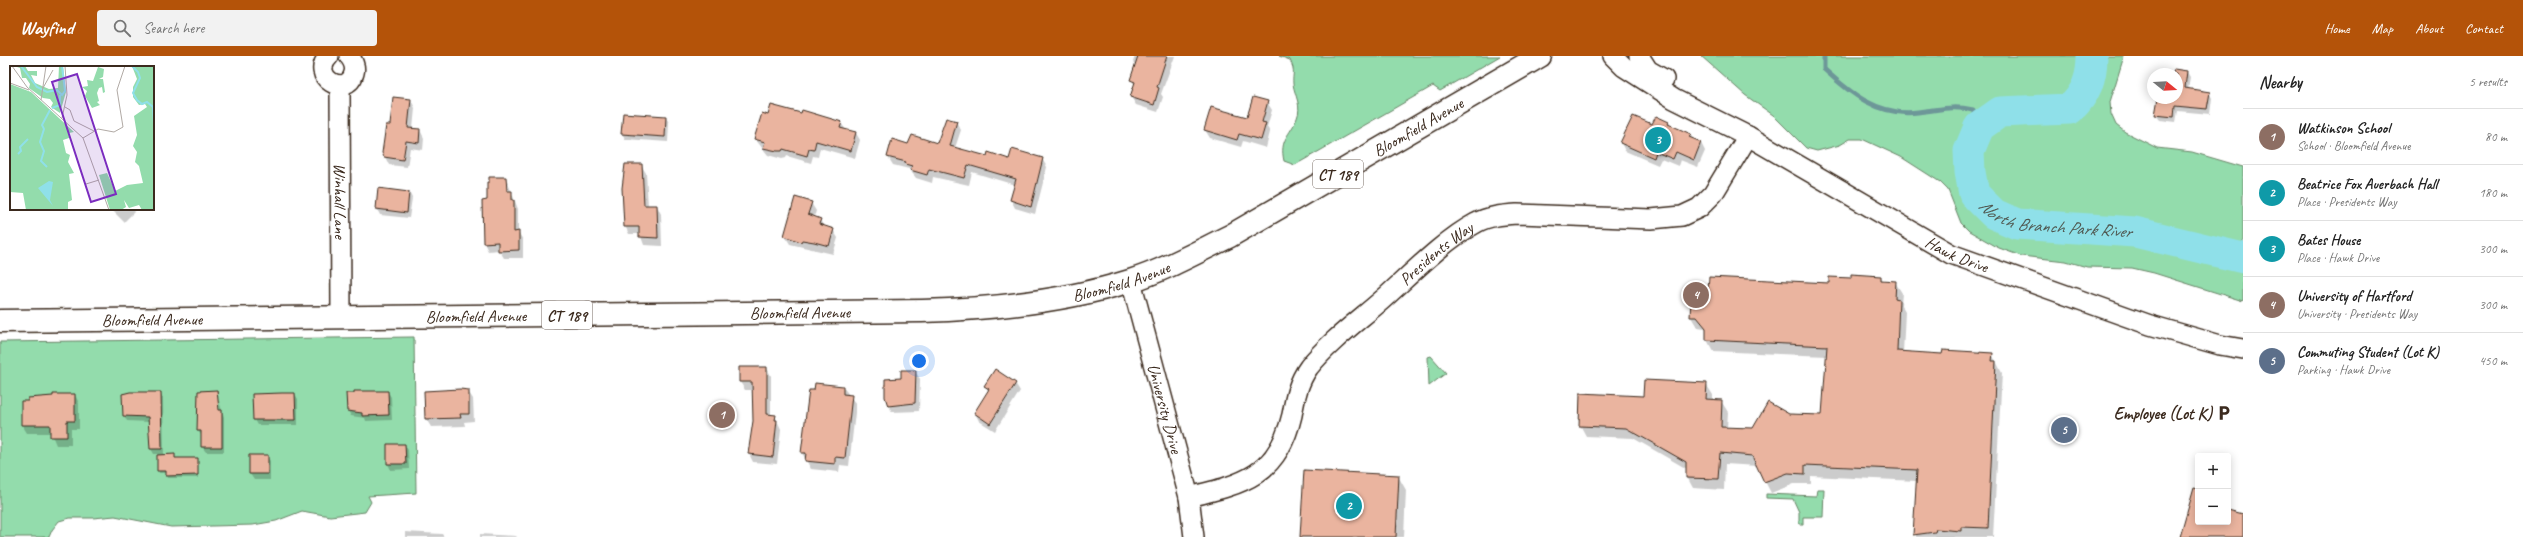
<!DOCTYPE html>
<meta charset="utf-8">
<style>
body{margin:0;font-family:Caveat,sans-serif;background:#f2f2f2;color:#222}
.controls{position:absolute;right:12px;bottom:12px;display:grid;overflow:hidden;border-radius:4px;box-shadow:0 2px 10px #0003}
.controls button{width:36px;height:36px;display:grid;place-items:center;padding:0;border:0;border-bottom:1px solid #e0e0e0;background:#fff;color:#222;font:20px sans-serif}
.compass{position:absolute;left:2147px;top:12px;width:36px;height:36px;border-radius:50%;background:#fff;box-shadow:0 2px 10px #0003;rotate:108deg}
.you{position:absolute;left:919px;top:305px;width:14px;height:14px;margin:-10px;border:3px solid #fff;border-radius:50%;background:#1a73e8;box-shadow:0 0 0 6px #1a73e833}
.badge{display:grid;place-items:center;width:26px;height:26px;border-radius:50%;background:#b45309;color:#fff;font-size:13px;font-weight:700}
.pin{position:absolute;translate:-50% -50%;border:2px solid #fff;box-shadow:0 1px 4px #0006}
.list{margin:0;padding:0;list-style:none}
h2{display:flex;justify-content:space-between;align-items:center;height:52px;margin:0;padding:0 16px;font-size:17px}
h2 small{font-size:13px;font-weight:400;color:#767676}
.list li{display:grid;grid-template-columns:26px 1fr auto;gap:12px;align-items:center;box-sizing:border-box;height:56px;padding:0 16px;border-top:1px solid #e0e0e0}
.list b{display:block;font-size:15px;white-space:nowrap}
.list p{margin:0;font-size:13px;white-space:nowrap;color:#767676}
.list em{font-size:13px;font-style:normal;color:#767676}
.icon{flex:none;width:22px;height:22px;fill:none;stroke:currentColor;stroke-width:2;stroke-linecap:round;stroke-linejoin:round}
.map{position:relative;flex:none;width:2243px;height:481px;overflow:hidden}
header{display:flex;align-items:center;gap:24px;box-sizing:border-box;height:56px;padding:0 20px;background:#b45309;color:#fff}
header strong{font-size:19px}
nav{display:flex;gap:22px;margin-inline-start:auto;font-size:14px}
.search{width:280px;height:36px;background:#f2f2f2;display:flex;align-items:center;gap:10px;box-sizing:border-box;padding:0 14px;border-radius:4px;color:#767676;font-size:15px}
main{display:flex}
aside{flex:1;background:#fff}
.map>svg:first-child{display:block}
</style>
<header>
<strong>Wayfind</strong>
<div class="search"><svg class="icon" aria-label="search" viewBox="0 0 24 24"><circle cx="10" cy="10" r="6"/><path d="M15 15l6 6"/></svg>Search here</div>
<nav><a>Home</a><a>Map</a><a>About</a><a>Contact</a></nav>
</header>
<main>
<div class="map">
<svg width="2243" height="481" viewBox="0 0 2243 481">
<rect width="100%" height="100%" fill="#fff"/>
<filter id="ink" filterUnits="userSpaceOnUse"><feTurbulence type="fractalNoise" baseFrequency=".025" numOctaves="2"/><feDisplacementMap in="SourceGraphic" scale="8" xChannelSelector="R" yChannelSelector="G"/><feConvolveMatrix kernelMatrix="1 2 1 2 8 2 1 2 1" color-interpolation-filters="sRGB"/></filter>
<g filter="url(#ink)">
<path fill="#93dcac" stroke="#678365" d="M1279,0H1500L1440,35L1433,30L1295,109L1284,105C1279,83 1290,80 1297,62C1302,50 1295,40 1293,28C1292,17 1296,17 1290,4Z
M1701,0H2124L2110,46L2111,58L2116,69L2125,76L2157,92L2192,96L2243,111V245L2154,217L2132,212L2087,211L2066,205L2021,200L1999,192L1969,175L1961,167L1948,134L1940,126L1901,101L1862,83H1850L1840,89L1817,95L1806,92L1773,59L1745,39Z
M414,281L416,437L368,440L371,446L365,456L330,460L302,455L276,465L253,469L171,471L115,460L93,462H70L59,465L52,474L49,481H0V286Z
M1431,300L1446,317L1429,330L1428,301Z
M1817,433H1824L1823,461H1803V468H1799V456L1793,443L1766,442V438L1816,440Z"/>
<path fill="#0003" fill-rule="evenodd" d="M1135,0H1175L1161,38L1163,41L1158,56L1136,49L1131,41L1135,30L1132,24L1136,10L1133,6Z
M2187,16L2190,21L2188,34L2209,36L2212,42L2210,58L2178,55L2176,66L2160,64L2156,59L2158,46L2155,42H2177V18H2174Z
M411,44L415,52L413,73L420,74L424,82L423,94L410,92L407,111L389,109L385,101L391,70Z
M1267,46L1272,54L1267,71L1270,76L1266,92L1243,85L1241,91L1210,82L1205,74L1248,63Z
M666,61L669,67L668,86L625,83L622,77Z
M956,66L961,74L955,92L988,101L1010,104L1042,103L1047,111L1035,158L1015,152L1011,144L1015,129L972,116L969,129L933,121L932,127L916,122L909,113L893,109L888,101L909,89L938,88Z
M1669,66L1671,71L1690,78L1694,84L1701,87L1705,95L1698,111L1680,104L1678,110L1661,103L1658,109L1625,95L1621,87L1653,69Z
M841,67L846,74L856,77L860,84L855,102L820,92L818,101L813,100L811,107L787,100L786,102L782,103L768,99L755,83Z
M641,109L646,117L648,150H657L661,158L662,190L644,189L640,178H629L625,170Z
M506,122L518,153V176L523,184V202H504L499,194L488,195L484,187L488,145Z
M379,133L409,136L412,142L409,162L380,159L377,153Z
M811,147L816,155L814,161L820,164L824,171L833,174L838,182L833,198L790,188L785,180Z
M111,153H137L124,166Z
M1881,221L1883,225L1895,226L1902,237L1901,249L1905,256L1903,297L1943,299L1992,298L1998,309L2002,317L1993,481H1916L1917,425L1811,420V428H1794L1771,437L1757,410L1725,408L1724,434L1693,432L1687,421V413L1633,382L1586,380L1580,369L1644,341L1706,328L1713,339V344L1721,345L1728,356L1727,372L1754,373L1789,358L1823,360L1827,300L1713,295L1707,284V275L1705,272L1697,271L1691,261L1699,244Z
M740,312H767L771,320V359L775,360L781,373L777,408L753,406L749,398L754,365L753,334H745L740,326Z
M915,315L920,323L919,355L892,356L888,348L902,323Z
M1015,327L1020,335L995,375L979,365L975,357L989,336L985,330Z
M843,331L856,348L849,410L840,409L839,416L811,413L802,397Z
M216,335L224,361V396H206L202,391V380L198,375ZM216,340H218L221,359H219Z
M468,335L473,343L474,365L464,366L465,370L431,371L426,363Z
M388,336L391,341L392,364L366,365L365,362L351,360L348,355Z
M160,337L163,342L164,400L174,399L175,403H197L198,422H168L167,417H159L158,398H154L151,393L149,366L127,365L124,359Z
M295,338L298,343V369H257L254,364Z
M75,339L79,347V373H71V389H56L51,377H27L22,369V346Z
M388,389H405L408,394L409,413L391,414L388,408Z
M250,400H267L270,405V424H254L250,418Z
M1398,420L1406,434L1404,481H1301Z
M405,476L442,478L444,481H405Z
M480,478L516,480L517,481H480Z"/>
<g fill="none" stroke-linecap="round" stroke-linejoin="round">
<path stroke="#6d9798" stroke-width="5" d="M1824,0V13C1850,37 1879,61 1918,56C1940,54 1950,49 1973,54L1979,71"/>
<path stroke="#8fe0e9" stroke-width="31" id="s1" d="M2092,0C2092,22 2086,38 2070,53L2000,56L1979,71L1969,95L1970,116L1974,138L1994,158L2017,168L2135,176L2243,202"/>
</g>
<path fill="#eab49f" stroke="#3b2a1e" d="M1138,0H1167L1157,31L1159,32L1154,49L1130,41L1135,26L1130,24Z
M2174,13L2187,15L2185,32L2210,36L2207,53L2175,50L2174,61L2155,59L2158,42H2177V18H2173Z
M393,41L411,43L408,72L420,73L419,87L406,85L403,104L384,101L382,97L386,69H390Z
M1253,41L1268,45L1262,66L1266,67L1261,84L1239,78L1237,84L1204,74L1211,51L1247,61Z
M771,49L801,57L802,54L842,66L840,72L856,76L851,95L816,85L814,94L809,93L807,100L783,93L782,95H777L763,92L765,86L754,83L762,57L768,59Z
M623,57L666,60L665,81L621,78Z
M1633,60L1652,68L1656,60L1669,66L1668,68L1691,78L1689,81L1701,86L1694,104L1676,96L1673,103L1656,96L1654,102L1620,87Z
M946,62L957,65L950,90L987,100L988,96L1009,103L1012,93L1043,102L1031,151L1010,144L1016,123L968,109L964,122L929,113L927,119L910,114L912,110L905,108L906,106L887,101L892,83L908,88L912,79L937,87Z
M625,108H642L644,149H657L658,182L639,181V171H624L622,132Z
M489,121H506L507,135H512V144H514V176L519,175V194L498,195V186L483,187L482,145L487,144V126H489Z
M378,132L409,136L407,157L376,153Z
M795,141L812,146L808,158L821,163L819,168L834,173L829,190L814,186L802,184L801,186L784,180Z
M1851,218L1881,220V224L1896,225L1895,243L1899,244L1897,295L1942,298L1943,294L1993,297L1992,305H1996L1988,472L1961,471V475L1936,473L1935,476L1913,479L1917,414L1805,409V418L1788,417L1764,426L1752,400L1720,397L1718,423L1686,422V406L1626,372L1579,370L1580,337L1643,340L1644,324L1707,327L1706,343L1722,344L1721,371L1753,372L1768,346L1789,358L1822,359L1827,290L1706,284V272L1697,261H1690L1691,243H1698L1708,234L1709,221L1829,227V221L1851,222Z
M739,311H767V358L776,359L775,364H777L773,401L748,398L753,365L752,326H739Z
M995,313L1016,327L990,368L974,357L989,333L984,330Z
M901,314H916L915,347L888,350L885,341V323L901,322Z
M815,327L843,330V338L852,339L845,402L835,401V408L805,405L806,397H801L809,334H814Z
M460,333L469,334V358H460L461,362L425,363L424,335Z
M217,334L219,354H222V391H201V375H197L198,335Z
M354,335H388L389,359L362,360V357L347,355L346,337H354Z
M130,336H161L162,393H150L148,361L123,360L122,338Z
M282,337H295L296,364H253L252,338Z
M53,338H75V365H67V381H50V369H21V345H28V342L53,340Z
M387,388H405L406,408H387Z
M175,398V402H198V419L166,420V415H157V399Z
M249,399H268V418H249Z
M1304,414L1399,419L1396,481H1300Z
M2194,432L2198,433V466H2228V454L2243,458V481H2180Z"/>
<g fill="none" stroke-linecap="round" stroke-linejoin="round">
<defs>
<g id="minor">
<path d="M329,0C308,21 347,43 354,17C356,10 353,5 349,0"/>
<path id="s2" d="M1613,0L1624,11L1674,43L1748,80L1951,198L2150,269L2220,289L2243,293"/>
<path d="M1639,0L1648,14L1664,23"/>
<path id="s3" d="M340,29L341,262"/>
<path id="s4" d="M1131,225L1189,441L1194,481"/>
<path id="s5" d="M1189,441C1243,428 1278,420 1292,359C1295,342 1298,326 1309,311C1329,286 1358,265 1382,244C1409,220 1444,184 1476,167C1488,160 1503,159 1517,158L1651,163L1682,160L1699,152L1713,138L1748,80"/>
</g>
<g id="major">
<path id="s6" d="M0,265L922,255C992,253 1063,246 1130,225C1165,214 1197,196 1230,180L1540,0"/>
</g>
</defs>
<use href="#minor" stroke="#3b2a1e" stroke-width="22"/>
<use href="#major" stroke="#3b2a1e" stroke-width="25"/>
<use href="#minor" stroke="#fff" stroke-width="19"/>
<use href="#major" stroke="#fff" stroke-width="22"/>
</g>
</g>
<defs>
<symbol id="parking-bare" viewBox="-9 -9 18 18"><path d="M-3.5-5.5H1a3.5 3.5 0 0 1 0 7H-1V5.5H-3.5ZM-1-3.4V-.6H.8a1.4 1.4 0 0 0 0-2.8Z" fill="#3b2a1e" stroke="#fff" stroke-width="2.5" paint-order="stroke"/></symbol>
</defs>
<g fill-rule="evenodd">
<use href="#parking-bare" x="2213" y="346" width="22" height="22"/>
</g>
<g text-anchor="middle" stroke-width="3" stroke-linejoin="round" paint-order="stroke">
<g fill="#fff" stroke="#766a62" stroke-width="1">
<rect x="1313" y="104" width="50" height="28" rx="3"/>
<rect x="542" y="245" width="50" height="28" rx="3"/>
</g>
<g font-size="16" font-weight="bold" fill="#3b2a1e">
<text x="1338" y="124">CT 189</text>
<text x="567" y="265">CT 189</text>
</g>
<g font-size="17" fill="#3b2a1e" stroke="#fff">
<text dy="6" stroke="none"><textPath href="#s6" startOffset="1460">Bloomfield Avenue</textPath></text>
<text dy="6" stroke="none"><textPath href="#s3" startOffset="116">Winhall Lane</textPath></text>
<text dy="6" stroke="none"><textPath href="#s2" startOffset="398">Hawk Drive</textPath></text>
<text dy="6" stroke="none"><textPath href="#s5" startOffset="364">Presidents Way</textPath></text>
<text dy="6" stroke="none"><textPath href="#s6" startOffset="1124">Bloomfield Avenue</textPath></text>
<text dy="6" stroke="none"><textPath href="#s6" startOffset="800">Bloomfield Avenue</textPath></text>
<text dy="6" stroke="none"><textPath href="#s6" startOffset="476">Bloomfield Avenue</textPath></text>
<text dy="6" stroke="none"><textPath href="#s6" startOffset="152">Bloomfield Avenue</textPath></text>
<text dy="6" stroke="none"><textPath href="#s4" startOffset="132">University Drive</textPath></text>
</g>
<g font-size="17" font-weight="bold" fill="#3b2a1e" stroke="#fff" text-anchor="end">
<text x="2212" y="363">Employee (Lot K)</text>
</g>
<g font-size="18" font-style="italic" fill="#505851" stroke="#fff">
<text dy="6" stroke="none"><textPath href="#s1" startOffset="314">North Branch Park River</textPath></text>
</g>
</g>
<g transform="translate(10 10)">
<rect width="144" height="144" fill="#fff"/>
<path d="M4,0H15L18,5H27V10L21,9L25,17L39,23L48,22L49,0H53L56,26L50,47L41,41L43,37L40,33L33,32L19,22L20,18L16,12H12L10,2ZM122,0H144V144H132L129,139L119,142L114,134L116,141L111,144H100L89,109L97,107L105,125L117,119L133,117L129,100L125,96L127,86L123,80L127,69L124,50L137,41L135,38L129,39L123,31V21L127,13ZM88,1L94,3L93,11L89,13H93L95,26L93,27L92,21L89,22L87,27L89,35L87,36L90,39L82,42L75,30L77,25L72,21L78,20L77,14L83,15ZM0,18L21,26L64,66L59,67V72L53,74L56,87L60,89L58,96L64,107L59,108L62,134L58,136V144H16L13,127L0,126Z" fill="#93dcac"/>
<path d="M39,115L43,116L40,134L43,140L28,122Z" fill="#8fe0e9"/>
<path fill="none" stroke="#8fe0e9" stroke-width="2" d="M11,0L27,21L37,26L47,24L52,29L55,25L52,0M122,0L128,6L130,12L123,27L127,34L132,38L137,36L143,41L144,58M42,42L50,39V29M8,88L11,85L10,81L18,73M37,101L31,95L34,85L30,76L34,63L32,59L40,44"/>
<path fill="none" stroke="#b1aaa5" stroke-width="1" d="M2,0L17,21L73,72L99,144M0,17L19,24M33,22L43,4M31,34L36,0M55,41L60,44L64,55L84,65M52,52L57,29L55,0M73,72L88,63L104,66L113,61L107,24L115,0M76,118L89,114"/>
<path fill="#7b2cbf" fill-opacity="0.15" stroke="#7b2cbf" stroke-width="2" d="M67,8L106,128L81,136L42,16Z"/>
<rect width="144" height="144" fill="none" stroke="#3b2a1e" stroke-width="2"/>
</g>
</svg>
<div class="controls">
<button>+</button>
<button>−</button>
</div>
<svg class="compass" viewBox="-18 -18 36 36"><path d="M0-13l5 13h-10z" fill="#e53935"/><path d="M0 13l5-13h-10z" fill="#767676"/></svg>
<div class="you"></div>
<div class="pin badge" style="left:722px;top:359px;background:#8d6e63">1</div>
<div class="pin badge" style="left:1349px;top:450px;background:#0f9aa8">2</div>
<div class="pin badge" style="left:1658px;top:84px;background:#0f9aa8">3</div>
<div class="pin badge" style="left:1696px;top:239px;background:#8d6e63">4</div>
<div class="pin badge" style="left:2064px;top:374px;background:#5c6f8a">5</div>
</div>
<aside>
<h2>Nearby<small>5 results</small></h2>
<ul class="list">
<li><span class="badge" style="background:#8d6e63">1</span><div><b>Watkinson School</b><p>School · Bloomfield Avenue</p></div><em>80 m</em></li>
<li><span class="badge" style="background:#0f9aa8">2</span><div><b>Beatrice Fox Auerbach Hall</b><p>Place · Presidents Way</p></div><em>180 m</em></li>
<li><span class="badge" style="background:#0f9aa8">3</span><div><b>Bates House</b><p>Place · Hawk Drive</p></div><em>300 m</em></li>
<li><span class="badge" style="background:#8d6e63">4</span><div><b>University of Hartford</b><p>University · Presidents Way</p></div><em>300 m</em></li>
<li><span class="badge" style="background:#5c6f8a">5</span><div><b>Commuting Student (Lot K)</b><p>Parking · Hawk Drive</p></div><em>450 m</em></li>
</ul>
</aside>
</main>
